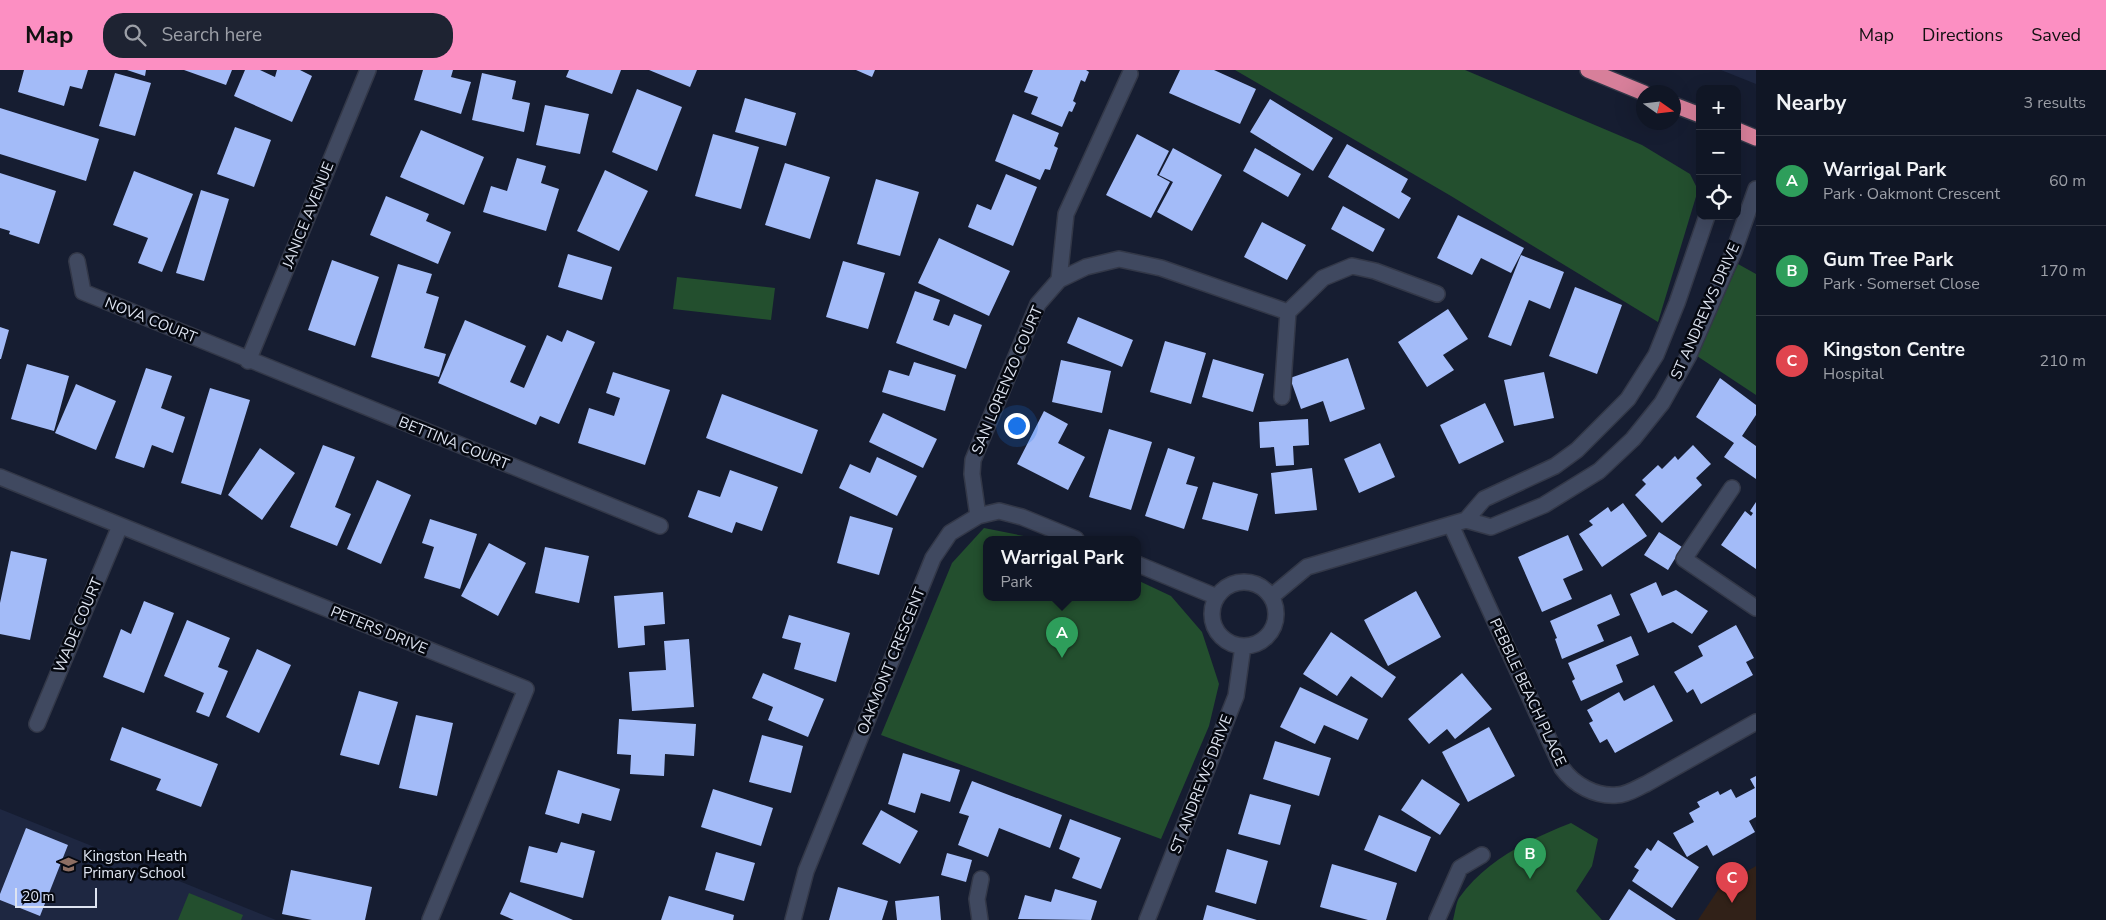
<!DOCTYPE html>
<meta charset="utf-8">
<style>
body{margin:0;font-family:"Nunito Sans",sans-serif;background:#1e2332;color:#f1f3f6}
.controls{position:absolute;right:15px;top:15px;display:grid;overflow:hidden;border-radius:10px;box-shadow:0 5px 20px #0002}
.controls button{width:45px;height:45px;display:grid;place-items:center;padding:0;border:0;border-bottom:1px solid #303542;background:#101625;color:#f1f3f6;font:25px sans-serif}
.compass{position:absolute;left:1636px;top:15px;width:45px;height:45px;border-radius:50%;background:#101625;box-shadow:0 5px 20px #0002;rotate:104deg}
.scale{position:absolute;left:15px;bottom:12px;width:82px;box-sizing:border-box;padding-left:5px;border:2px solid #dee4f1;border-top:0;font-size:14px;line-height:18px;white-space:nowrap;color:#dee4f1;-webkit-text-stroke:4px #050810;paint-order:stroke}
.you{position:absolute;left:1016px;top:355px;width:18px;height:18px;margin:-12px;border:4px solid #fff;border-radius:50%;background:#1a73e8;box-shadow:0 0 0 8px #1a73e833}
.badge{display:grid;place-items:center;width:32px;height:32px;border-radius:50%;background:#fc8fc2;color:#fff;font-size:16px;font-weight:700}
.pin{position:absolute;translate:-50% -41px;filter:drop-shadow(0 1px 2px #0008)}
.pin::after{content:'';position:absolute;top:26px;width:18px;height:15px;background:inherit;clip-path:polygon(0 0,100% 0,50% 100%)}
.popup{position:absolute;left:983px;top:466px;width:158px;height:65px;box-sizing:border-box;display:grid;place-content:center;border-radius:10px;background:#101625;filter:drop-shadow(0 1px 4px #0005);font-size:16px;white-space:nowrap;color:#9c9fa7}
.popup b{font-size:19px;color:#f1f3f6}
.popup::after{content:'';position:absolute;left:50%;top:100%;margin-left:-10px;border:10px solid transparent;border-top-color:#101625}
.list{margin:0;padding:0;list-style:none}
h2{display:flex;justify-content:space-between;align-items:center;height:65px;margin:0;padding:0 20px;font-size:21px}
h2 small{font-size:16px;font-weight:400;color:#9c9fa7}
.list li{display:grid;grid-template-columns:32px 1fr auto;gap:15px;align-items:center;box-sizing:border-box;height:90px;padding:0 20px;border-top:1px solid #303542}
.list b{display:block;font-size:19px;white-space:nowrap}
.list p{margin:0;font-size:16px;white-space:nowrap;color:#9c9fa7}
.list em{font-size:16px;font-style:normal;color:#9c9fa7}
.icon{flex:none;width:28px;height:28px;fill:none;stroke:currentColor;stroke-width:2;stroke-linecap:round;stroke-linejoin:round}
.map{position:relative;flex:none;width:1756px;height:850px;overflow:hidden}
header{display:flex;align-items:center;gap:30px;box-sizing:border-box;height:70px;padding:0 25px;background:#fc8fc2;color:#111}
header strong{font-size:24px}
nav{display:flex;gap:28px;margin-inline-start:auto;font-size:18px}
.search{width:350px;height:45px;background:#1e2332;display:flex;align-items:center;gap:12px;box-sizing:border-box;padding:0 18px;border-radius:20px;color:#9c9fa7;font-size:19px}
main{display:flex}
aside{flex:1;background:#101625}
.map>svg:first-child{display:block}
</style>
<header>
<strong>Map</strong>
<div class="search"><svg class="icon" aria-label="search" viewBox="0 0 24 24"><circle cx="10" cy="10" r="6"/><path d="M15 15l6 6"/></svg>Search here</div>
<nav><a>Map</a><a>Directions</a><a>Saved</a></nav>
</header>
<main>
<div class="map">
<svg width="1756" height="850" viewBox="0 0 1756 850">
<rect width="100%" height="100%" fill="#161d31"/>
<path fill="#1e2741" d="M1721,0H1756V14Z
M0,739L276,850H0Z"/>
<path fill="#312118" d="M1756,796V850H1698L1720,817Z"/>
<path fill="#234f2e" d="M1235,0H1465L1642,75L1690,104L1698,120L1658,252L1451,126Z
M1738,194L1756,204V325L1697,286Z
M677,207L775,218L771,250L673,239Z
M984,458L1039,469H987V527H1137V510L1171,526L1202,562L1219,614L1209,656L1161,769L881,665L952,493Z
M1571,753L1598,769L1592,796L1576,821L1602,850H1453C1455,843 1456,833 1459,828C1487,789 1528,770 1571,753Z
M189,823L243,845L241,850H178Z"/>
<path fill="#a3bbf8" d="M24,0H88L82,19L70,16L64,36L18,22Z
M127,0H146L145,6Z
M184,0H232L226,15Z
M245,0H260L275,7L277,0H300L312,6L292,52L234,26Z
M423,0H453L451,7L471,12L461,44L414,30Z
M569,0H621L612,24L566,7Z
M649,0H697L690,17Z
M856,0H875L872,7Z
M1033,0H1086L1089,2L1085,12L1081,10L1073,31L1076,33L1072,42L1069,41L1062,57L1031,44L1038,27L1024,22Z
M1180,0H1214L1256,19L1240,54L1169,23Z
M115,3L151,13L135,66L99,56Z
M482,3L516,11L512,29L530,33L524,62L472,50Z
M637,19L682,37L657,101L612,82Z
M745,28L796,43L786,76L735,62Z
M1270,29L1333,68L1313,101L1250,62Z
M545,35L589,44L580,84L536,75Z
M0,38L99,69L86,111L0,84Z
M1013,44L1059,63L1054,76L1058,78L1050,100L1045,99L1040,110L995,91Z
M235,57L271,70L254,117L217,104Z
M421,60L484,87L464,135L400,107Z
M713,64L759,77L741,139L695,126Z
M1137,64L1169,81L1157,105L1170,112L1151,148L1106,125Z
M1347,74L1408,109L1401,122L1411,128L1399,149L1328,107Z
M1173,78L1222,105L1192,161L1157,142L1173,112L1159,105Z
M1255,78L1301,104L1288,127L1243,101Z
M517,88L546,96L541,113L559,119L546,161L483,142L491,116L507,121Z
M785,93L830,107L810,169L765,155Z
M605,100L648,121L619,181L577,161Z
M134,101L193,124L162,202L138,193L148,168L113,155Z
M0,103L56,121L39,174L9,164L10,161L0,158Z
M1006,104L1037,117L1013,176L968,157L977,134L991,140Z
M876,109L919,122L900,186L857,174Z
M201,120L229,129L204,211L176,203Z
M386,126L429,144L426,151L451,162L438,194L370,165Z
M1343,136L1385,159L1373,182L1331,159Z
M1458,145L1524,178L1511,203L1481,188L1472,205L1437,188Z
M1262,152L1306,175L1287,210L1244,187Z
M939,168L1010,201L989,246L918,213Z
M568,184L612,197L602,230L558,217Z
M1521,185L1564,202L1550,239L1529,230L1511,276L1488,267Z
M332,190L379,207L355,276L308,260Z
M843,191L885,203L868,259L826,247Z
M398,194L432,204L426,223L439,227L424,278L446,284L439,307L371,287Z
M1575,217L1622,235L1597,304L1549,286Z
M915,221L940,230L933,250L949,256L954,244L982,255L966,299L896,273Z
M1448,239L1468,269L1443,285L1454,300L1427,317L1398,272Z
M1078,247L1133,270L1122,297L1067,273Z
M465,250L526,276L510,312L524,318L547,265L562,272L567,260L595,272L559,354L540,346L536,355L438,313Z
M0,257L9,260L1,289H0Z
M1165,271L1206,283L1191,334L1150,322Z
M1348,288L1365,339L1330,352L1323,331L1301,339L1290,308Z
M1213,289L1264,304L1253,342L1202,327Z
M1061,290L1111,301L1102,343L1052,332Z
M914,292L956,305L945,341L882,322L889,300L909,306Z
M27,294L69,306L54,361L11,349Z
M146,298L172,306L161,338L185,347L173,383L152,375L144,398L115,388Z
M613,302L670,320L645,395L578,373L589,338L614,346L620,328L606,323Z
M1544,302L1554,348L1514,356L1504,310Z
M1720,308L1756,335V345L1742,366L1756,376V409L1724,387L1734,373L1696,347Z
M76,314L116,331L96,380L55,363Z
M210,318L250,330L221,425L181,413Z
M722,324L818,360L802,404L706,368Z
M1485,333L1504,372L1459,394L1440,355Z
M1044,341L1068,354L1058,373L1085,387L1068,420L1017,394Z
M883,343L937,369L923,398L869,372Z
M1308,349L1309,375L1293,376L1294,395L1276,396L1274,377L1260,378L1259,352Z
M1109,359L1152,372L1131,440L1089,427Z
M1380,373L1395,407L1359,423L1344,389Z
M323,375L355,387L335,437L351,444L337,476L290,457Z
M1693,375L1711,394L1696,408L1702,415L1662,453L1635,425L1646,414L1642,410L1658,395L1662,399L1675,386L1678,390Z
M260,378L295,403L262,450L228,425Z
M1168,378L1195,387L1186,414L1198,417L1184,459L1145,446Z
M877,387L917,406L897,446L839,418L850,394L870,403Z
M1312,398L1317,440L1275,444L1271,403Z
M730,400L778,417L762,461L736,452L732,463L688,447L698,420L720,427Z
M377,410L411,425L381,494L347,479Z
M1213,412L1258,424L1248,461L1202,449Z
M1756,432V499L1721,475L1745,441L1751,446L1753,443L1750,441Z
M1623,433L1647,466L1602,497L1579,464L1593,455L1589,451L1608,437L1611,442Z
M850,446L893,458L879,505L837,493Z
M430,449L477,464L460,519L424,508L434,477L422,473Z
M1659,462L1682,477L1668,500L1644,485Z
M1568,465L1583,500L1563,509L1572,529L1542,542L1518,487Z
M489,473L526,493L498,546L461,526Z
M545,477L589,486L579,533L535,523Z
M11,481L47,489L30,570L0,564V533Z
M1656,512L1662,526L1676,520L1708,541L1692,564L1673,552L1648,563L1630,524Z
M1416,521L1441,567L1388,596L1364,550Z
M663,522L665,554L644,556L645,575L618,578L614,526Z
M1611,524L1620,545L1597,555L1604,571L1562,589L1555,569L1557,568L1550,551Z
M144,531L174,543L144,623L103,607L121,559L131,564Z
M789,545L850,563L836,612L794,599L801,573L782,568Z
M187,550L230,568L218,597L228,601L209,647L196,642L204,623L164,606Z
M1736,555L1754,588L1746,592L1753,605L1701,634L1693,619L1687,623L1674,602L1703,586L1698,576Z
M1331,562L1396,607L1382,628L1351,606L1337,626L1303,604Z
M1631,566L1639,585L1616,595L1623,612L1581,631L1572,611L1575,609L1568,593Z
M689,569L694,637L632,641L629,602L666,600L664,571Z
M257,579L291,595L259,663L226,647Z
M763,603L824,629L808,667L768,650L773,637L752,628Z
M1462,603L1492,639L1455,669L1447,659L1429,674L1408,649Z
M1654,615L1673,651L1615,683L1607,669L1600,673L1589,653L1593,651L1587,640L1619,622L1624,631Z
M1300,617L1368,649L1358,670L1324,655L1315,674L1280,657Z
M359,621L398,632L379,695L340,685Z
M416,645L453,653L437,726L399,718Z
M619,649L696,654L694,686L665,684L664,706L630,704L631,685L617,684Z
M122,657L218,694L201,737L156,720L161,709L110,690Z
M1489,657L1515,706L1468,732L1442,682Z
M762,665L803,676L791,723L749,712Z
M1275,671L1331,688L1319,726L1263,709Z
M903,683L960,700L950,732L921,723L915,743L888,734Z
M558,700L620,719L611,751L582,743L579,754L545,744Z
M1756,706V747L1749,751L1755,762L1713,786L1707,775L1687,787L1673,763L1694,752L1689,743L1700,737L1697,732L1718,721L1720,725L1731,719L1736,728L1755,718L1750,709Z
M1422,709L1460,734L1440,765L1401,740Z
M972,711L1062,745L1050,778L999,758L988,787L958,775L969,746L959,743Z
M713,719L773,738L761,776L701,757Z
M1250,724L1291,735L1280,775L1238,764Z
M881,740L918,761L900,794L862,774Z
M1379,745L1431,767L1416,802L1364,780Z
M1070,749L1121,768L1101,819L1072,808L1080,788L1059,779Z
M26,758L68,775L40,846L0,830V824Z
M1658,770L1699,797L1672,838L1632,811L1639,800L1634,797L1647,778L1651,781Z
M561,772L595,781L583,828L520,812L529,776L557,783Z
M1227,779L1268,791L1256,834L1215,822Z
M716,782L755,793L744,831L705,820Z
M947,783L972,790L966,812L941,805Z
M1332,794L1397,813L1386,850H1368L1320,837Z
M291,800L372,817L365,850H312L282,844Z
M838,817L888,831L882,850H829Z
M1055,819L1097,831L1091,850L1018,849L1025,825L1051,832Z
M1629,819L1676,850H1609Z
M510,822L573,850H514L500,844Z
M669,826L734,845L733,850H661Z
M939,826L941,850H897L895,831Z
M1207,835L1257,850H1203Z"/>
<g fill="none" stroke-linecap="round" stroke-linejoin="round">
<defs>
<path id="minor" d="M77,191L83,222L660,456
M1059,210L1066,144L1130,4
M248,291L368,0
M1282,327L1288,242
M0,407L526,619L430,850
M1732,418L1684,489L1756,538
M978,446L972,404L973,390L1038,234L1059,210L1086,197L1119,189L1161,198L1288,242L1323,208L1352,196L1375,201L1437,224
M1466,450L1484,429L1555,396L1577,380L1628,329L1656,285L1677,233L1707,146
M1451,455L1562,698C1574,715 1596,727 1617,725C1627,725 1637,718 1646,714L1756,652
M1137,494L1217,527
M1212 544a32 32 0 1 1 64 0a32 32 0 1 1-64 0Z
M1271,527L1307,497L1466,450L1491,457L1544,435L1599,401L1633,369L1662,333L1689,285L1734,181L1756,119
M37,654L120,456
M793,850L806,801L933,488L950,463L978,446L999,441L1022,447L1076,469
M980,850L977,829L981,809
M1147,850L1236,626L1243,576
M1437,850L1460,798L1482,785"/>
<path id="highway" d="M1588,0L1644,23
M1674,35L1700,45
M1737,60L1756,68"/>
</defs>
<use href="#minor" stroke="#333848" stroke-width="18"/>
<use href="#highway" stroke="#333848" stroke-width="18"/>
<use href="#minor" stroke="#404960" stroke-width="15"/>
<use href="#highway" stroke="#d77f9a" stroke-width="15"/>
</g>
<defs>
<symbol id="school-bare" viewBox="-9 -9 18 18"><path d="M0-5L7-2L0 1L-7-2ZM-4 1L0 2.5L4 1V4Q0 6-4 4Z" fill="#8d6e63" stroke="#050810" stroke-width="2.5" paint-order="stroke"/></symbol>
</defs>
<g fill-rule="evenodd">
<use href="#school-bare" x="56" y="782" width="25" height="25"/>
</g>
<g text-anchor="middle" stroke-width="5" stroke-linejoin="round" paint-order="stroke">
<g font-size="15" fill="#dee4f1" stroke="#050810">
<text transform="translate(308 145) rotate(-68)" y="5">JANICE AVENUE</text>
<text transform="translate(1705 241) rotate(-66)" y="5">ST ANDREWS DRIVE</text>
<text transform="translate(151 250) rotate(22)" y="5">NOVA COURT</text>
<text transform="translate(1007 310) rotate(-67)" y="5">SAN LORENZO COURT</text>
<text transform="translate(454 373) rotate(22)" y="5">BETTINA COURT</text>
<text transform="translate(78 555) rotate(-67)" y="5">WADE COURT</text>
<text transform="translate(379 560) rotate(22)" y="5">PETERS DRIVE</text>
<text transform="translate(891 591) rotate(-68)" y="5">OAKMONT CRESCENT</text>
<text transform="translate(1528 622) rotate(65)" y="5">PEBBLE BEACH PLACE</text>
<text transform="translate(1201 714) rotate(-69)" y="5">ST ANDREWS DRIVE</text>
</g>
<g font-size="15" fill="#dee4f1" stroke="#050810" text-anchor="start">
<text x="83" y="791">Kingston Heath<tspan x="83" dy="17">Primary School</tspan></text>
</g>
</g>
</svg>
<div class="controls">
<button>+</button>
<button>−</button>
<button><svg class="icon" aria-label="locate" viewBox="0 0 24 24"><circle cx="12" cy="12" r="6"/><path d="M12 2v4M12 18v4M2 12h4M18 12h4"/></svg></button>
</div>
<svg class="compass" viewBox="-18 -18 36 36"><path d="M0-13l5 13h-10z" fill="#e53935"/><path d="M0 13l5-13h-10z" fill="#9c9fa7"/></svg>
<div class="scale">20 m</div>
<div class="you"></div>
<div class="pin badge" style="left:1062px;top:588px;background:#2e9e5b">A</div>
<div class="popup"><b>Warrigal Park</b>Park</div>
<div class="pin badge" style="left:1530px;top:809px;background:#2e9e5b">B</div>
<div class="pin badge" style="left:1732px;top:833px;background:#e0444e">C</div>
</div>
<aside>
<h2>Nearby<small>3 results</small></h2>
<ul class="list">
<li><span class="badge" style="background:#2e9e5b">A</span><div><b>Warrigal Park</b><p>Park · Oakmont Crescent</p></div><em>60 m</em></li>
<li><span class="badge" style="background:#2e9e5b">B</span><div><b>Gum Tree Park</b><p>Park · Somerset Close</p></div><em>170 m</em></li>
<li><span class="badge" style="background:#e0444e">C</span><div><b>Kingston Centre</b><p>Hospital</p></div><em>210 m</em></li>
</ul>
</aside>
</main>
